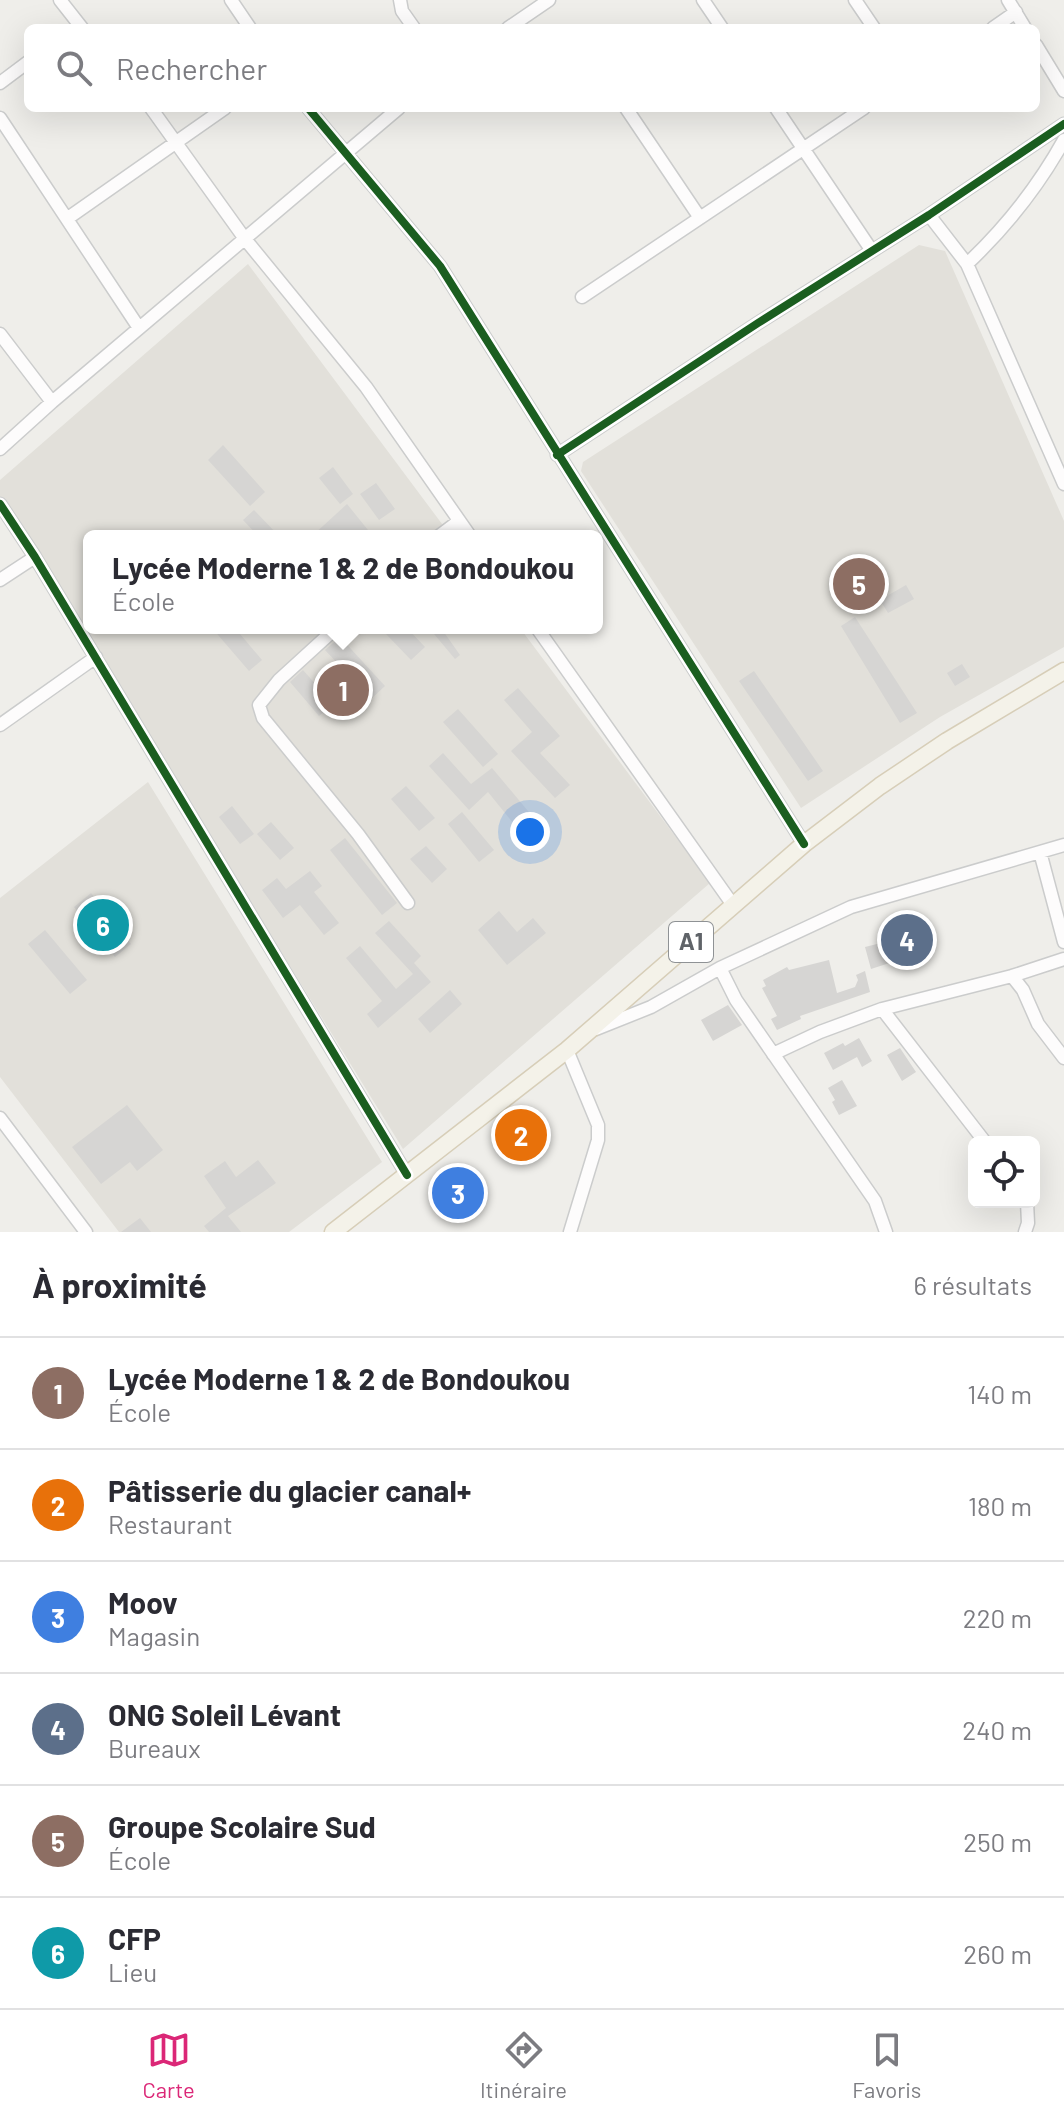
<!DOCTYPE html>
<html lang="fr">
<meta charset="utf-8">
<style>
body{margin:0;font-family:Barlow,sans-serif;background:#f7f7f7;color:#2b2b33}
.controls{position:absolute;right:24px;bottom:24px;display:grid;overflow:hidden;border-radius:12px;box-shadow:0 8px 32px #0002}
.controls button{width:72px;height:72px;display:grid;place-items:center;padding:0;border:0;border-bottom:2px solid #e1e1e2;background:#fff;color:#2b2b33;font:40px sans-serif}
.you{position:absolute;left:530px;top:832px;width:28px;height:28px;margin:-20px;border:6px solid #fff;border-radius:50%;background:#1a73e8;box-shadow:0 0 0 12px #1a73e833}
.badge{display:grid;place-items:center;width:52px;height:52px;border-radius:50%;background:#db2777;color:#fff;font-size:26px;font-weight:700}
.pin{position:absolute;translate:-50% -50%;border:4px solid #fff;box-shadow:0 2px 8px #0006}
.popup{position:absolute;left:83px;top:530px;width:520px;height:104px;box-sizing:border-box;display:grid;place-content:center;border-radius:12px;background:#fff;filter:drop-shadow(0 2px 6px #0005);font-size:26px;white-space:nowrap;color:#7c7c81}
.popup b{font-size:30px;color:#2b2b33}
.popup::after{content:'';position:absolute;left:50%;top:100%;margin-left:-16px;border:16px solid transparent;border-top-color:#fff}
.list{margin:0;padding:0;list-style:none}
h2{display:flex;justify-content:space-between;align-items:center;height:104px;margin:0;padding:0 32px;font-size:34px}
h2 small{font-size:26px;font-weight:400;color:#7c7c81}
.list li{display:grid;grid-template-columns:52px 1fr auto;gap:24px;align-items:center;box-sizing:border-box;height:112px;padding:0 32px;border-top:2px solid #e1e1e2}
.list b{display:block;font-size:30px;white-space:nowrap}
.list p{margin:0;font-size:26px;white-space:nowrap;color:#7c7c81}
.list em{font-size:26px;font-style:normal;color:#7c7c81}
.icon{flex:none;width:44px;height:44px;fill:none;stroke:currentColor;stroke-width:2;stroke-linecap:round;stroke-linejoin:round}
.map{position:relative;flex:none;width:1064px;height:1232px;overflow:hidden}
.search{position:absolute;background:#fff;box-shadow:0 8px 32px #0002;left:24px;right:24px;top:24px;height:88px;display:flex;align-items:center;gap:20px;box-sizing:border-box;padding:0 28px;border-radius:12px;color:#7c7c81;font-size:30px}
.sheet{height:776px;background:#fff}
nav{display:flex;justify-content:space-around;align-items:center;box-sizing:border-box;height:112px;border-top:2px solid #e1e1e2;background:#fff;font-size:22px;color:#7c7c81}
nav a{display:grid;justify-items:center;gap:4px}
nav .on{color:#db2777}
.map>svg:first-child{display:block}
</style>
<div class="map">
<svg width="1064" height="1232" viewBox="0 0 1064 1232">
<rect width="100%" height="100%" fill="#efeeea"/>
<path fill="#e2e0da" d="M919,245L945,251L1064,521V647L940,717L801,808L581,471L583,462Z
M248,264L451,536H89V628H520L710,883L403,1149L0,497V480Z
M148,782L382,1162L289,1232H119L0,1077V898Z"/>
<path fill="#d6d5d3" d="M223,445L265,492L250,506L208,460Z
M333,467L353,494L340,504L319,478Z
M376,483L395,509L379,520L360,494Z
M347,504L368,530L360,536H312Z
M254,510L279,536H258L243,520Z
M906,585L914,599L888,613L880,600Z
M855,617L917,713L900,723L841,626Z
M212,628H235L262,660L249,671Z
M393,628H407L425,647L411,660L386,634Z
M429,628H441L460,655L455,659Z
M340,637L385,686L371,699L325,650Z
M962,664L970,677L955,686L947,673Z
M303,670L333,704L319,716L290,682Z
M754,671L823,771L808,781L739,681Z
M518,688L560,736L540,753L570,785L555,798L511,751L532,732L504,700Z
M458,709L498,754L483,767L443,722Z
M443,753L471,784L492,768L533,817L518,829L488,792L469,810L429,766Z
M406,786L435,818L419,831L391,799Z
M232,806L254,834L240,844L219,817Z
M462,812L494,850L479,862L448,824Z
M271,822L294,848L280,860L257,834Z
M345,838L397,903L382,915L330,850Z
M426,846L447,869L432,883L410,859Z
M310,871L322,886L314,892L339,923L324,935L300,905L283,918L262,890L277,878L286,889Z
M91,893L131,944L115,957L74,907Z
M499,911L517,932L533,918L546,933L507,965L478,930Z
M389,921L421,956L414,963L431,982L378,1028L367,1014L382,1001L346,958L360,946L396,989L413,974L375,933Z
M45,930L87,980L70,994L28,944Z
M914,939L917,954L871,969L865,947L881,943H889L890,945Z
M829,960L837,993L855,987L858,980L856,975L865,971L870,992L800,1016L801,1019L777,1030L771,1019L777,1016L762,988L766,986L763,980L787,967L789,970Z
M450,990L462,1004L430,1033L418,1019Z
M728,1005L742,1025L713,1041L701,1020Z
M859,1038L872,1061L862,1067L857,1057L833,1070L824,1053L843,1043L845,1046Z
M900,1048L916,1072L902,1081L887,1055Z
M842,1080L857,1106L839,1115L832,1102L835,1100L828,1088Z
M127,1105L163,1150L137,1171L130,1162L101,1184L72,1147Z
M258,1160L276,1183L228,1216L241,1232H209L204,1226L226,1208L204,1176L225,1161L236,1177Z
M140,1218L151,1232H121Z"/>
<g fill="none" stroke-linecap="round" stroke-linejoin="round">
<defs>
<path id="minor" d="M60,0L82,28
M231,0L250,28
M400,0L402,11L414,28
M703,0L722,28
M855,0L874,28
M1008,0L1025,28
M508,28L549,0
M993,28L1016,12
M1036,45L1064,91
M0,83L28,62
M151,108L245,239L366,387L470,536
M308,108L440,266L804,844
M626,108L700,218
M776,108L872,251
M0,118L139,328
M929,215L967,264L1064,484
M68,218L225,108
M967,264C1006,227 1038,187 1064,140
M582,297L864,108
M0,334L52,402
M0,449L52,402L399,108
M557,455L758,323L929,215L1064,124
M0,504L35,557L407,1175
M439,536L459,521
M0,580L35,557
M336,628L279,680L259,705L263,718L358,834L408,903
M537,628L733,905
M0,725L96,657
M1040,852L1064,942
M1064,959L1012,976L1023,990L1038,1024L1064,1058
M720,968L736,1000L875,1201L886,1232
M882,1009L985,1142
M596,1029L651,1007L720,968L851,907L1064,845
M567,1050L598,1125V1140L570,1232
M773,1054L820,1032L882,1009L1012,976
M0,1118L86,1232
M1025,1232L1028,1223L1027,1202"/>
<path id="major" d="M333,1232L567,1050L804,844L880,786L947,741L1064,671"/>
</defs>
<use href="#minor" stroke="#cbcccc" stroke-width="15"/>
<use href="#major" stroke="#d7ceb8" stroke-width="19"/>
<use href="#minor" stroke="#fdfcfc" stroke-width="12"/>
<use href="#major" stroke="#f4f2e9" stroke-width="16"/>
<defs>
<path id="cycleway" d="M308,108L440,266L804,844
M557,455L758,323L929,215L1064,124
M0,504L35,557L407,1175"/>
</defs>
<use href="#cycleway" stroke="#fff" stroke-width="13"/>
<use href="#cycleway" stroke="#1b5e20" stroke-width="8"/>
</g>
<g text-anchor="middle" stroke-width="6" stroke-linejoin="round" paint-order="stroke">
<rect fill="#fff" stroke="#8f9295" stroke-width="2" x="669" y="922" width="44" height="40" rx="6"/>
<g font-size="24" font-weight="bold" fill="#5f6368">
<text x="691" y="950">A1</text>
</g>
</g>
</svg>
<div class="controls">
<button><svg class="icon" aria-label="locate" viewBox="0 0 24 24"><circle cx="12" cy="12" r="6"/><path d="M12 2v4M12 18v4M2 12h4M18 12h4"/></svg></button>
</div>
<div class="you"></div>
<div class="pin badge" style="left:343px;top:690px;background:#8d6e63">1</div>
<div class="popup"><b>Lycée Moderne 1 &amp; 2 de Bondoukou</b>École</div>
<div class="pin badge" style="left:521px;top:1135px;background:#e8710a">2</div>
<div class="pin badge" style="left:458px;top:1193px;background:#3f7fe0">3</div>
<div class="pin badge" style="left:907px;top:940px;background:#5c6f8a">4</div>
<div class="pin badge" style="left:859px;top:584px;background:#8d6e63">5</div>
<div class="pin badge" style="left:103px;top:925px;background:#0f9aa8">6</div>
<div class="search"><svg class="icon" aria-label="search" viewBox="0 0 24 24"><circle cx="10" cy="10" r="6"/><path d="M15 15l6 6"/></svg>Rechercher</div>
</div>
<section class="sheet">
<h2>À proximité<small>6 résultats</small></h2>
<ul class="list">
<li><span class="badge" style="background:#8d6e63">1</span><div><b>Lycée Moderne 1 &amp; 2 de Bondoukou</b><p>École</p></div><em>140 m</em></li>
<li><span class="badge" style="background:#e8710a">2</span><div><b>Pâtisserie du glacier canal+</b><p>Restaurant</p></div><em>180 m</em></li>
<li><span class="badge" style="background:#3f7fe0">3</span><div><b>Moov</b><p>Magasin</p></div><em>220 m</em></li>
<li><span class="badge" style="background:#5c6f8a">4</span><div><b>ONG Soleil Lévant</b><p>Bureaux</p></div><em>240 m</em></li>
<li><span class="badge" style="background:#8d6e63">5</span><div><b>Groupe Scolaire Sud</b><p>École</p></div><em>250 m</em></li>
<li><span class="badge" style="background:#0f9aa8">6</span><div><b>CFP</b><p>Lieu</p></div><em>260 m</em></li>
</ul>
</section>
<nav>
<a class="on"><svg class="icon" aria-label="map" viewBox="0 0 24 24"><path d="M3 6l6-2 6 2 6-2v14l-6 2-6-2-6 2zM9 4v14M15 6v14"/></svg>Carte</a>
<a><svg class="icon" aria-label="directions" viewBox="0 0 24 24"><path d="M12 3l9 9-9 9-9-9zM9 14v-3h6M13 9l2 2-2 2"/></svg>Itinéraire</a>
<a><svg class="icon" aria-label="saved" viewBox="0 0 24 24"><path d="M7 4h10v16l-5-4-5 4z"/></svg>Favoris</a>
</nav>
